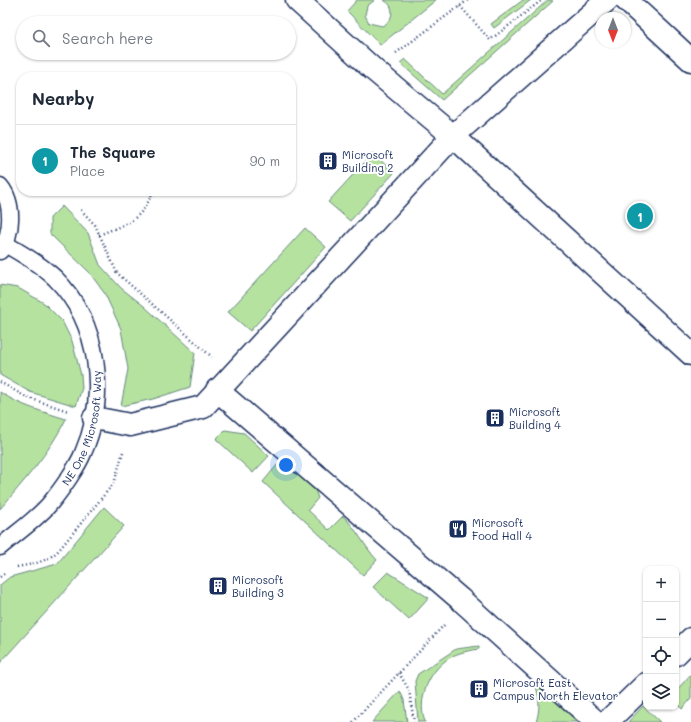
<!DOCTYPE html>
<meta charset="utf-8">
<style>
body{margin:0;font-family:Mali,sans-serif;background:#f2f2f3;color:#1f2937}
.controls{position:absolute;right:12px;bottom:12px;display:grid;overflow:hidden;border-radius:8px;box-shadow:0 1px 3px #0004}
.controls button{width:36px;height:36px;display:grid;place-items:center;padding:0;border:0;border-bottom:1px solid #e0e1e3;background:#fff;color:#1f2937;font:20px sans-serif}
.compass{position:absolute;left:595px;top:12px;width:36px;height:36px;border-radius:50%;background:#fff;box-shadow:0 1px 3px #0004;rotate:180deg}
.you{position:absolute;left:286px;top:465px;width:14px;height:14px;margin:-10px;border:3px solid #fff;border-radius:50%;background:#1a73e8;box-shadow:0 0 0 6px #1a73e833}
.badge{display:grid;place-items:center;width:26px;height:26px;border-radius:50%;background:#7c3aed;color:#fff;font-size:13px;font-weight:700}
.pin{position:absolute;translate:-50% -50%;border:2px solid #fff;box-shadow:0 1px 4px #0006}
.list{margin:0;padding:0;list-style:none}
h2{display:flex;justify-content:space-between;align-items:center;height:52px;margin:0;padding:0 16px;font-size:17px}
h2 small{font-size:13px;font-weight:400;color:#747a83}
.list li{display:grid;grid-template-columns:26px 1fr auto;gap:12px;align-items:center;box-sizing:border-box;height:72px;padding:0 16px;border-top:1px solid #e0e1e3}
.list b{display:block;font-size:15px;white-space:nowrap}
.list p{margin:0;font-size:13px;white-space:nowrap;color:#747a83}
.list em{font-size:13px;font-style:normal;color:#747a83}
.icon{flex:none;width:22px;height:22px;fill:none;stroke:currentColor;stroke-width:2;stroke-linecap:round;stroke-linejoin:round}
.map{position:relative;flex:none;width:691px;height:722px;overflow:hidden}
.search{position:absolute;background:#fff;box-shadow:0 1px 3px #0004;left:16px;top:16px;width:280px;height:44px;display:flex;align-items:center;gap:10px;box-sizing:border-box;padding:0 14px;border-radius:22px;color:#747a83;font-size:15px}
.panel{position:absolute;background:#fff;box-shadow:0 1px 3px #0004;left:16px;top:72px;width:280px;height:124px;border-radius:16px}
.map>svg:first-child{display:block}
</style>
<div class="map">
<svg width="691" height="722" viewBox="0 0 691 722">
<rect width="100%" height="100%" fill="#fff"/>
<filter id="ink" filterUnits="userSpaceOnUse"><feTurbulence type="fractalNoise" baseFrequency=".025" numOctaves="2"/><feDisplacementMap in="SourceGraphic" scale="8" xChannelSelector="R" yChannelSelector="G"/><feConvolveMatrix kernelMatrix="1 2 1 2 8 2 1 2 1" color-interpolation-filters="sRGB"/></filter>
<g filter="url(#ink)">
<path fill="#b6e2a0" stroke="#68887f" d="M357,0H375L367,6L365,15L369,23L382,26C394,21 396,5 383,0H436L380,45L347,11Z
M523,0H531L494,28L491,24Z
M548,0L553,1L442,100L400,63L405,59L442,94Z
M373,153L394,173L350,221L328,202Z
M62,206L88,233L100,265L121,288L144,306L195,353L190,387L153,399L121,406L128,369L121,329L105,294L89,272L50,234V218Z
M305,228L326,247L250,331L228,312Z
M0,285L18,288L44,303L62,321L72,341L81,375L82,388L76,406L30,392L0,375Z
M0,392C20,406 44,412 66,419C49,453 25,480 0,509Z
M225,430L244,433L269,456L253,473L216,439Z
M277,465L302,474L312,482L318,498L308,510L329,530L343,516C357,529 364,546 377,560L363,575L263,482Z
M104,507L124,526L0,663V585L10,577L57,564Z
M388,572L429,598L409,620L373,587Z
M479,646V649C473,650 466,651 460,653C434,661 415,695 425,722H418L415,681L418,674L456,649Z
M530,672L581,722H536C542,704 538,688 530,672Z
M691,674V699L682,709L676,703V691Z
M400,691L404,700L407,722H372Z
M643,706L660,722H628Z"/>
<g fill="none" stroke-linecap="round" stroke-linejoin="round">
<defs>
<g id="service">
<path d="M0,186C14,203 13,234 0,251"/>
<path id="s1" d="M0,547C15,534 40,517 52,501C61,490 78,466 83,453C108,396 100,323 55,278C40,264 23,254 5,244"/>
</g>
<path id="pedestrian" d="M297,0L374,70L453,136L691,354
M626,0L691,60
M217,390L460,599L596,722
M94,418L130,425L203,407L453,136L607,0
M676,654L691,639
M607,722L646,684"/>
</defs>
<use href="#service" stroke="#1b2f5e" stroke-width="19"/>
<use href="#pedestrian" stroke="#1b2f5e" stroke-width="25"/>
<path stroke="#1b2f5e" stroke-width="2.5" stroke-dasharray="1 3" stroke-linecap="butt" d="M460,6L490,40L542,0
M396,53L468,0
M81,210L95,225L117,273L212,357
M99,235C127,223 141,222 153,191
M0,382L26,397L68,411
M17,567C34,564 47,562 59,550L114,483L123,452
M0,577L6,572
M399,673L409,690L414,722
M353,722L446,623"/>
<use href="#service" stroke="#fff" stroke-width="16"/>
<use href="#pedestrian" stroke="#fff" stroke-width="22"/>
</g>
</g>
<defs>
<symbol id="building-square" viewBox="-11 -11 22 22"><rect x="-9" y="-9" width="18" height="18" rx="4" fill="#1b2f5e" stroke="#fff"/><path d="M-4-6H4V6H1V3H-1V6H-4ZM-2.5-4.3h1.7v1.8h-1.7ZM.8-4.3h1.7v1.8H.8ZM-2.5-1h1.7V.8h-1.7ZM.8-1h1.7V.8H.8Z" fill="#fff"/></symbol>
<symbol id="restaurant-square" viewBox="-11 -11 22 22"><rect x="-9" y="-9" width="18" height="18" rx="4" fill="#1b2f5e" stroke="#fff"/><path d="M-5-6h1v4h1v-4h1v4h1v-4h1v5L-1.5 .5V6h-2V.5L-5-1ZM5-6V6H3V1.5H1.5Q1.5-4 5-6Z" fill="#fff"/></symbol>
</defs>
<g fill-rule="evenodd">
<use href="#building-square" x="317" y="150" width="22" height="22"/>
<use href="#building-square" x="484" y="407" width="22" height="22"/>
<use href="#restaurant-square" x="447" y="518" width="22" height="22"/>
<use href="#building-square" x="207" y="575" width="22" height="22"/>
<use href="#building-square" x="468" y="678" width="22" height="22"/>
</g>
<g text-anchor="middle" stroke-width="4" stroke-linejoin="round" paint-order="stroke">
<g font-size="11" fill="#1b2f5e" stroke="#fff" text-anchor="start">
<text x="342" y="159">Microsoft<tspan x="342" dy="13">Building 2</tspan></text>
<text x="509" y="416">Microsoft<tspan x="509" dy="13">Building 4</tspan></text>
<text x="472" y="527">Microsoft<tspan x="472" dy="13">Food Hall 4</tspan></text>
<text x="232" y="584">Microsoft<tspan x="232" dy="13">Building 3</tspan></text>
<text x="493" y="687">Microsoft East<tspan x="493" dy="13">Campus North Elevator</tspan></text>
</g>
<g font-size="11" fill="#1b2f5e" stroke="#fff">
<text dy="4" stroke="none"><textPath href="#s1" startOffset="151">NE One Microsoft Way</textPath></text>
</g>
</g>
</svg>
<div class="controls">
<button>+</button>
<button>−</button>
<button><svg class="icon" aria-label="locate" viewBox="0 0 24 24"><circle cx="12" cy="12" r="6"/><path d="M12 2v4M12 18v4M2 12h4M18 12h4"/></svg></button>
<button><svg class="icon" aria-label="layers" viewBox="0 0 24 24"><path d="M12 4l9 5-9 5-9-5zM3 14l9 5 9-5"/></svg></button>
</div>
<svg class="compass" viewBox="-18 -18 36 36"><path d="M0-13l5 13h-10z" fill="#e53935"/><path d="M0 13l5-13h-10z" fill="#747a83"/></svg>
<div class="you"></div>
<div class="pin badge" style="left:640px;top:216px;background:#0f9aa8">1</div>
<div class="search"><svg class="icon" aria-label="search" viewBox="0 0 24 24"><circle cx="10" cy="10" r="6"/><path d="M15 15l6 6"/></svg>Search here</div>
<section class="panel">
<h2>Nearby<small></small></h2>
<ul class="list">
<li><span class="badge" style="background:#0f9aa8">1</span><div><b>The Square</b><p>Place</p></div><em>90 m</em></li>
</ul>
</section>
</div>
